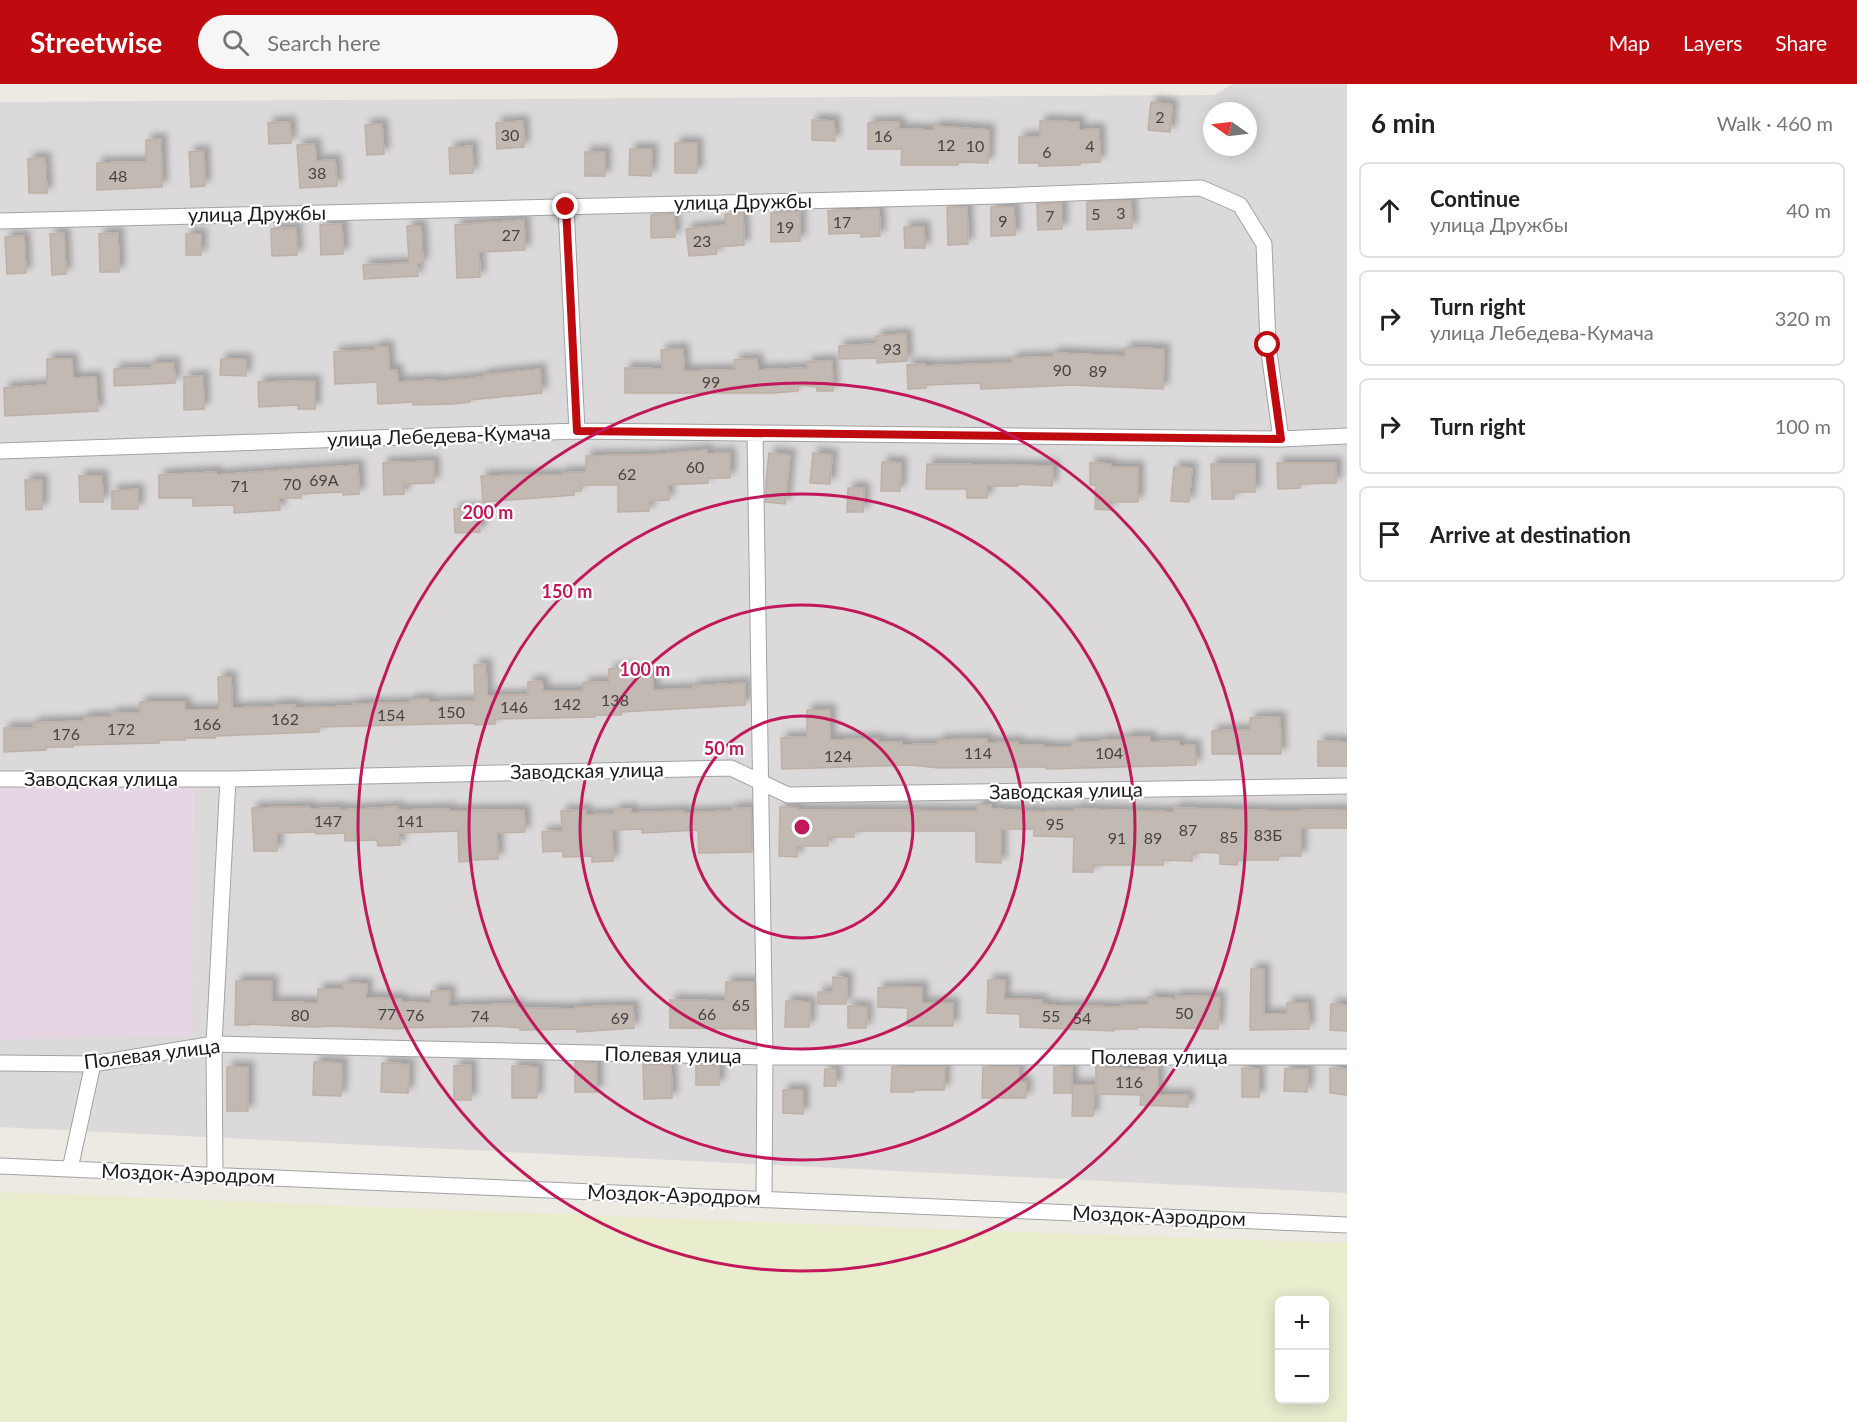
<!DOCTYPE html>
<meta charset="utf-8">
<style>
body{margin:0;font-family:Lato,sans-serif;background:#f6f6f6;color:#202124}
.controls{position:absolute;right:18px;bottom:18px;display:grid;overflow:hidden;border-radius:9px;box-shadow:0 3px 15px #0003}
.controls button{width:54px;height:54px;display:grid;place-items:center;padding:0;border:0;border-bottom:2px solid #e0e0e0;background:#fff;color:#202124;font:30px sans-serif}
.compass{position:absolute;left:1203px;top:18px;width:54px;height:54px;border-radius:50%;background:#fff;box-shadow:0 3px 15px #0003;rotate:284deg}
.stop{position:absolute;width:18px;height:18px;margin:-14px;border:4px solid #bf0a0f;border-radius:50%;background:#fff}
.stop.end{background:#bf0a0f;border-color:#fff;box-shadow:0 2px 6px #0008}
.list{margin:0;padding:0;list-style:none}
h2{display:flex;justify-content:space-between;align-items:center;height:78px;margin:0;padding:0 24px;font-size:26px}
h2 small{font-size:20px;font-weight:400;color:#757577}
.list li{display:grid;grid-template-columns:39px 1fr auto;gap:18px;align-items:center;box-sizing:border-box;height:96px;margin:0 12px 12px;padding:0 12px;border:2px solid #e0e0e0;border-radius:9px}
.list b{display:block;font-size:22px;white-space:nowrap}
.list p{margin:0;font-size:20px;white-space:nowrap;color:#757577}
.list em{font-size:20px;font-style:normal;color:#757577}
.icon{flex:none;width:33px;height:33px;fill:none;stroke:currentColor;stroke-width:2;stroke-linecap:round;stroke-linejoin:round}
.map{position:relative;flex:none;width:1347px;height:1338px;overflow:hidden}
header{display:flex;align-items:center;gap:36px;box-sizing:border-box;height:84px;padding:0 30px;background:#bf0a0f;color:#fff}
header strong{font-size:28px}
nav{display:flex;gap:33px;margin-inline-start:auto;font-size:21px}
.search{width:420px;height:54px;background:#f6f6f6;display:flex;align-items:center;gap:15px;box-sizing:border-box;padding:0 21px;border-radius:33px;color:#757577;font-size:22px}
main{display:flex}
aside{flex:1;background:#fff}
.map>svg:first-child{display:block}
</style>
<header>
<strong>Streetwise</strong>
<div class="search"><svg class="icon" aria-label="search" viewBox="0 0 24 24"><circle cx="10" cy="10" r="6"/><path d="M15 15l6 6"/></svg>Search here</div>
<nav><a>Map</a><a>Layers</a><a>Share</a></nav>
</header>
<main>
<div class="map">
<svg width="1347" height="1338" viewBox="0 0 1347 1338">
<defs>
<filter id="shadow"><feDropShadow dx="5.5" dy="-5.5" stdDeviation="3" flood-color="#0004"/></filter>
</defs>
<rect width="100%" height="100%" fill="#ede9e3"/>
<path fill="#dbd9d9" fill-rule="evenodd" d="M1233,0H1347V1109L0,1043V18L1214,11ZM1212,27H1248V63H1212Z"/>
<path fill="#e6d5e3" d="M0,703L195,704L193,953L0,955Z"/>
<path fill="#eaecce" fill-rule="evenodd" d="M0,1108L937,1145L1347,1159V1338H0ZM1280,1216H1324V1316H1280Z"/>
<path fill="#c2b9b2" stroke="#beb0a6" stroke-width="1.5" filter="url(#shadow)" d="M1151,18L1172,21L1170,48L1148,46Z
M812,36L834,37L835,57L812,56Z
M523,37L524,63L497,65L496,39Z
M1040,37L1079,38V46L1099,45L1100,78L1080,79V81L1039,82V79H1019V53H1040Z
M290,38L291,59L269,60L268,39Z
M899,38V45L934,46V42L989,46L988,79L958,78V81H901L902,65H868V39Z
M382,40L384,70L367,71L365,41Z
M161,55L162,103L97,106V79L146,78V56Z
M675,59H697V89H675Z
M315,60L316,77L335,76L337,102L300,104L297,61Z
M472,62L473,89L450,90L449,64Z
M630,65H652L651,92L629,91Z
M204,67L205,102L191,103L189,68Z
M585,68H605V92H585Z
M45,74L47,109H29L28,75Z
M1131,117L1132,144L1087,146V118Z
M1062,119V145L1038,146L1037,120Z
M947,123H967L968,160L948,161Z
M991,123H1014L1015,151L991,152Z
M879,125L880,152L861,153V149L829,150L828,127Z
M800,128V157L771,158V129Z
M743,129L744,161L716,163L717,170L689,172L686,145L726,141L725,130Z
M674,130L675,153L651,154V131Z
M524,136L525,166L479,168L480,193L457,194L455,141Z
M342,140L343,170L321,171L320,141Z
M407,142H421L423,179H417L418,192L364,195L363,181L409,179Z
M904,143H924L925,164H905Z
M296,144L297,171L272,172L271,145Z
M64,149L66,190L52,191L50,150Z
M118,149L119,188H100L99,150Z
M186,150H201V171H186Z
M24,152L26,189L7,190L5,153Z
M906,250L907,277L877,279V274L839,275V262L876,260V252Z
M375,263H388L389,286H397L398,298L436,296V298L483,293V291L540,285L542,309L469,316L470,318L451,320L413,321V318L378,320L377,298L335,300L334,268L375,266Z
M1125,264L1164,265L1163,305L1071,301L981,305L980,299L926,301V304L908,305L907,281L925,280V282L1012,279V274L1053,273V269L1125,272Z
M683,265L684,287L735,286L734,276L757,275L758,286L808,284L807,278L832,277L833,307H817V303L799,301L798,307L773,309H625V284L662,285L661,266Z
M47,275H72L73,294L96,293L98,327L5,332L4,304L47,301Z
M221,275H246V292L220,291Z
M151,279H174L175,299L114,302V285L151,284Z
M203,292L204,325L184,326V293Z
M315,297V325H298V321L259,323L258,298Z
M707,366V370L730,369V394H708V399L668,401L669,416L649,417V427L618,428V401H581V407H574V411L483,418L481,392L562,391V389L586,388V372L651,371Z
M769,369L790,371L785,420L766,418V399Z
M813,369L832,371L830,400L810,399Z
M434,377V399L404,400V410L384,411L383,379Z
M882,378L901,379L900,407H881Z
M1090,379L1111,380V383H1138V418H1110V426L1095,425L1096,401H1090Z
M1277,379H1336V399L1300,400V404L1278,405Z
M927,380L1053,382L1052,402L1018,400V402H987V414H967V405H926Z
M1211,380H1255V408H1234V415H1212Z
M358,381L359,410L343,411V408L301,410V414H279L280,426L234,429V421L193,422V414H159V391L216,388V391Z
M1174,383L1192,384L1189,418L1171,417Z
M79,392H102L103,418H80Z
M25,396H42V425L26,426Z
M848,404H864L863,428H847Z
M138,405V425H112V407Z
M454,425H480V448L455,449Z
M486,580L487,612L528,611V598L542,597L543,607H584L583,599L609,598V585L630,584L631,590L652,589L653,606L693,605V602L745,599V621L621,628V631H595V633L495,635V640L475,641V639L319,643V648L215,652V654H185V656H159V659L73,661V663H46V666L4,668V644H33V639L84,637V633H112V629H140V618H185V626H219L218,593H231L232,624L274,623V621H295V624L330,623L353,622V620L410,619V616L428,615V618L475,617L474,581Z
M807,626H830V656L878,655V658H902V661L938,660V656L987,655V659L1018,658V661H1043V663H1072V658H1101V656H1126V653H1150V658L1179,657V662L1195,661L1196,681L1046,685V683H1023L939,684L911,681L782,685L781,654L807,653Z
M1280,633L1281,670H1212V647L1250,646V634Z
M1318,657L1347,658V682H1318Z
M977,721H991V725L1046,728V727H1075V725L1174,728V724L1279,727L1347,726V744H1301V772H1279L1278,776H1237V781L1220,780V769L1192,768V777L1163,776V781H1093V788H1073L1074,753L1034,752V745H1001V779L976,778V747H854V753H828V762H797V773L779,772L780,723L798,724V726L977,727Z
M310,723V725L340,724V726L398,723L399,726L449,725V727L524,726L525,748L497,749L498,775L471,776V777L459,778L458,747L399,749L400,761L378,762L377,756L345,757V749L316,750L315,748L277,749V767H254L252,724Z
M732,724H751L752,768L699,769L698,746L642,749V745L612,746L613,777L592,778V772L563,773V767L543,768L542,748L562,747L561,727L586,726V731L614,730V726L631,725V729L684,727V729L732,727Z
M1251,885H1264V930H1287V919H1308L1309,945L1250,946Z
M833,893L847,894L846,920H818V908H833Z
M988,896H1005L1004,915L1042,916V920L1058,922L1121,923V921H1148V913L1176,915V912L1220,913L1218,945L1137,943V945H1114V947L1020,943V930L987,929Z
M236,897H272V918L318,919V905H343V899L367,900L366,914L401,915V918L431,919V907H450L449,922L517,920V924L577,925L576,923L633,922L634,944L577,948V945L520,946V944L496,942L400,944V945L334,942L313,943L249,940V941H235Z
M726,898H754L755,945L670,944V916L725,917Z
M908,903H922V919H953V942H907L908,924L878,923V904Z
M786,917L810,918L809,943H785Z
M1331,920L1347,921V947L1330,946Z
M848,922L867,923L866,944H848Z
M314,978L342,979L341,1012L313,1011Z
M575,978L597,979V1008H575Z
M382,979L409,980L408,1009L381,1008Z
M643,980L671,981L672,1014L644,1015Z
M471,981V1016H454V982Z
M696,981L719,982V1001H696Z
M512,982L538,983L537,1014H512Z
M227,983H248V1027H227Z
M892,983H945L944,1006H914V1008H891Z
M983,983H1019V998H1026V1014H982Z
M1054,983H1072V1009H1054Z
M1096,983L1145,986V983H1158V1011H1188V1023L1140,1021L1141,1011H1144L1096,1010Z
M1242,984L1259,985V1013H1242Z
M1330,984L1347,985V1011L1330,1009Z
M825,985H836V1002H824Z
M1285,985H1308L1307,1008L1284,1007Z
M1073,1001H1094L1093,1032H1072Z
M783,1006H803V1030L783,1029Z"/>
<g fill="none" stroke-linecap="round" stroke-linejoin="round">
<defs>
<path id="minor" d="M566,123L577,347
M0,137L999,112L1201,104L1240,121L1264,160L1268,261L1281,355
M755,349L765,973L764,1115
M0,367L577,347L1281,355L1347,352
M0,695H228L731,684L788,711L1347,702
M0,979L93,980L214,960L765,973H1347
M0,1082L1347,1141
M70,1085L93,980
M215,1091L214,960L228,695"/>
</defs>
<use href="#minor" stroke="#a3a3a3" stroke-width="17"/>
<use href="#minor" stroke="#fff" stroke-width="15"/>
</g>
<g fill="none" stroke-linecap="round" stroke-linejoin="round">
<path stroke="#bf0a0f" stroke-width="8" d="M566,123L577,347L1281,355L1268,261"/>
</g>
<g fill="none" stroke="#c2185b" stroke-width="3">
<circle cx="802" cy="743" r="111"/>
<circle cx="802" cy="743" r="222"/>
<circle cx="802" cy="743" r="333"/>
<circle cx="802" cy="743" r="444"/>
</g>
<g text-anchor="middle" stroke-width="4.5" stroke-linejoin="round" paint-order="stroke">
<g font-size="16" fill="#464342">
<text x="1160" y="39">2</text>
<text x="510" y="57">30</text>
<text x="883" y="58">16</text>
<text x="946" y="67">12</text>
<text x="975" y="68">10</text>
<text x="1090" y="68">4</text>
<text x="1047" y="74">6</text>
<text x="317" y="95">38</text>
<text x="118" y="98">48</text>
<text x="1121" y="135">3</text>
<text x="1096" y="136">5</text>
<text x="1050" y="138">7</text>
<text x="1003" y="143">9</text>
<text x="842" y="144">17</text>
<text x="785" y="149">19</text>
<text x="511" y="157">27</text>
<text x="702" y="163">23</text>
<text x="892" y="271">93</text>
<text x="1062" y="292">90</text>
<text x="1098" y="293">89</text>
<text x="711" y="304">99</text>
<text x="695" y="389">60</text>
<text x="627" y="396">62</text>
<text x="324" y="402">69А</text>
<text x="292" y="406">70</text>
<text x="240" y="408">71</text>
<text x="615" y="622">138</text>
<text x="567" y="626">142</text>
<text x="514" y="629">146</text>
<text x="451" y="634">150</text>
<text x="391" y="637">154</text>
<text x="285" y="641">162</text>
<text x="207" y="646">166</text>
<text x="121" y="651">172</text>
<text x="66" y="656">176</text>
<text x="978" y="675">114</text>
<text x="1109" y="675">104</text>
<text x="838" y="678">124</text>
<text x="328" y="743">147</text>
<text x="410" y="743">141</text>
<text x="1055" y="746">95</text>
<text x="1188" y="752">87</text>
<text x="1268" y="757">83Б</text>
<text x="1229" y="759">85</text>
<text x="1117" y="760">91</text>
<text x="1153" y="760">89</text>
<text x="741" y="927">65</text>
<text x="1184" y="935">50</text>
<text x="387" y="936">77</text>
<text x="707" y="936">66</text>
<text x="300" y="937">80</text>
<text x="415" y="937">76</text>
<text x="480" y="938">74</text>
<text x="1051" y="938">55</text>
<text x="620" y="940">69</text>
<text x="1082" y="940">54</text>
<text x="1129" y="1004">116</text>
</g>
<g font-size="20" fill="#1c1c1c" stroke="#fff">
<text transform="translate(743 118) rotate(-1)" y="7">улица Дружбы</text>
<text transform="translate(257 130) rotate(-1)" y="7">улица Дружбы</text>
<text transform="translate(439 352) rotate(-2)" y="7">улица Лебедева-Кумача</text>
<text transform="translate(587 687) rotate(-1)" y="7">Заводская улица</text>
<text x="101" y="702">Заводская улица</text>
<text transform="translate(1066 707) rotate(-1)" y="7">Заводская улица</text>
<text transform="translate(152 970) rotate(-7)" y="7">Полевая улица</text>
<text transform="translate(673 971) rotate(1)" y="7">Полевая улица</text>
<text x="1159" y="980">Полевая улица</text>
<text transform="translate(188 1090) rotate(2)" y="7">Моздок-Аэродром</text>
<text transform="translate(674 1111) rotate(2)" y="7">Моздок-Аэродром</text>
<text transform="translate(1159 1132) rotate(2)" y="7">Моздок-Аэродром</text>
</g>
</g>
<circle cx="802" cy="743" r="9" fill="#c2185b" stroke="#fff" stroke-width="3"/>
<g font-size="18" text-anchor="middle" font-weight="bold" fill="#c2185b" stroke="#fff" stroke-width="4.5" stroke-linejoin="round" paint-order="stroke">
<text x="488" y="435">200 m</text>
<text x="567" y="514">150 m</text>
<text x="645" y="592">100 m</text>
<text x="724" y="671">50 m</text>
</g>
</svg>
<div class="controls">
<button>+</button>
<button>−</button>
</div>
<svg class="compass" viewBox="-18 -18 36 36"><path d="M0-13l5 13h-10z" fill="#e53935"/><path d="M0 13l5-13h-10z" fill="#757577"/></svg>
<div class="stop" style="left:1268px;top:261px"></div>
<div class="stop end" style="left:566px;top:123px"></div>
</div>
<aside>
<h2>6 min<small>Walk · 460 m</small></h2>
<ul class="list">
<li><svg class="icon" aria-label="ahead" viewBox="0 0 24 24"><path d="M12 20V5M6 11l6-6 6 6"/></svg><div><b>Continue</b><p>улица Дружбы</p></div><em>40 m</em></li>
<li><svg class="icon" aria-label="right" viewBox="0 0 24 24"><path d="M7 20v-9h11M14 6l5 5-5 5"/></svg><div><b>Turn right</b><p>улица Лебедева-Кумача</p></div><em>320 m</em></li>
<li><svg class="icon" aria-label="right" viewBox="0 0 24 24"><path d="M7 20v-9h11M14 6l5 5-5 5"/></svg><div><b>Turn right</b></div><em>100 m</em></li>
<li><svg class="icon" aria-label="arrive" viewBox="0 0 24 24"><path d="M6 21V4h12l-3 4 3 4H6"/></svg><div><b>Arrive at destination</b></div></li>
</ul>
</aside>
</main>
